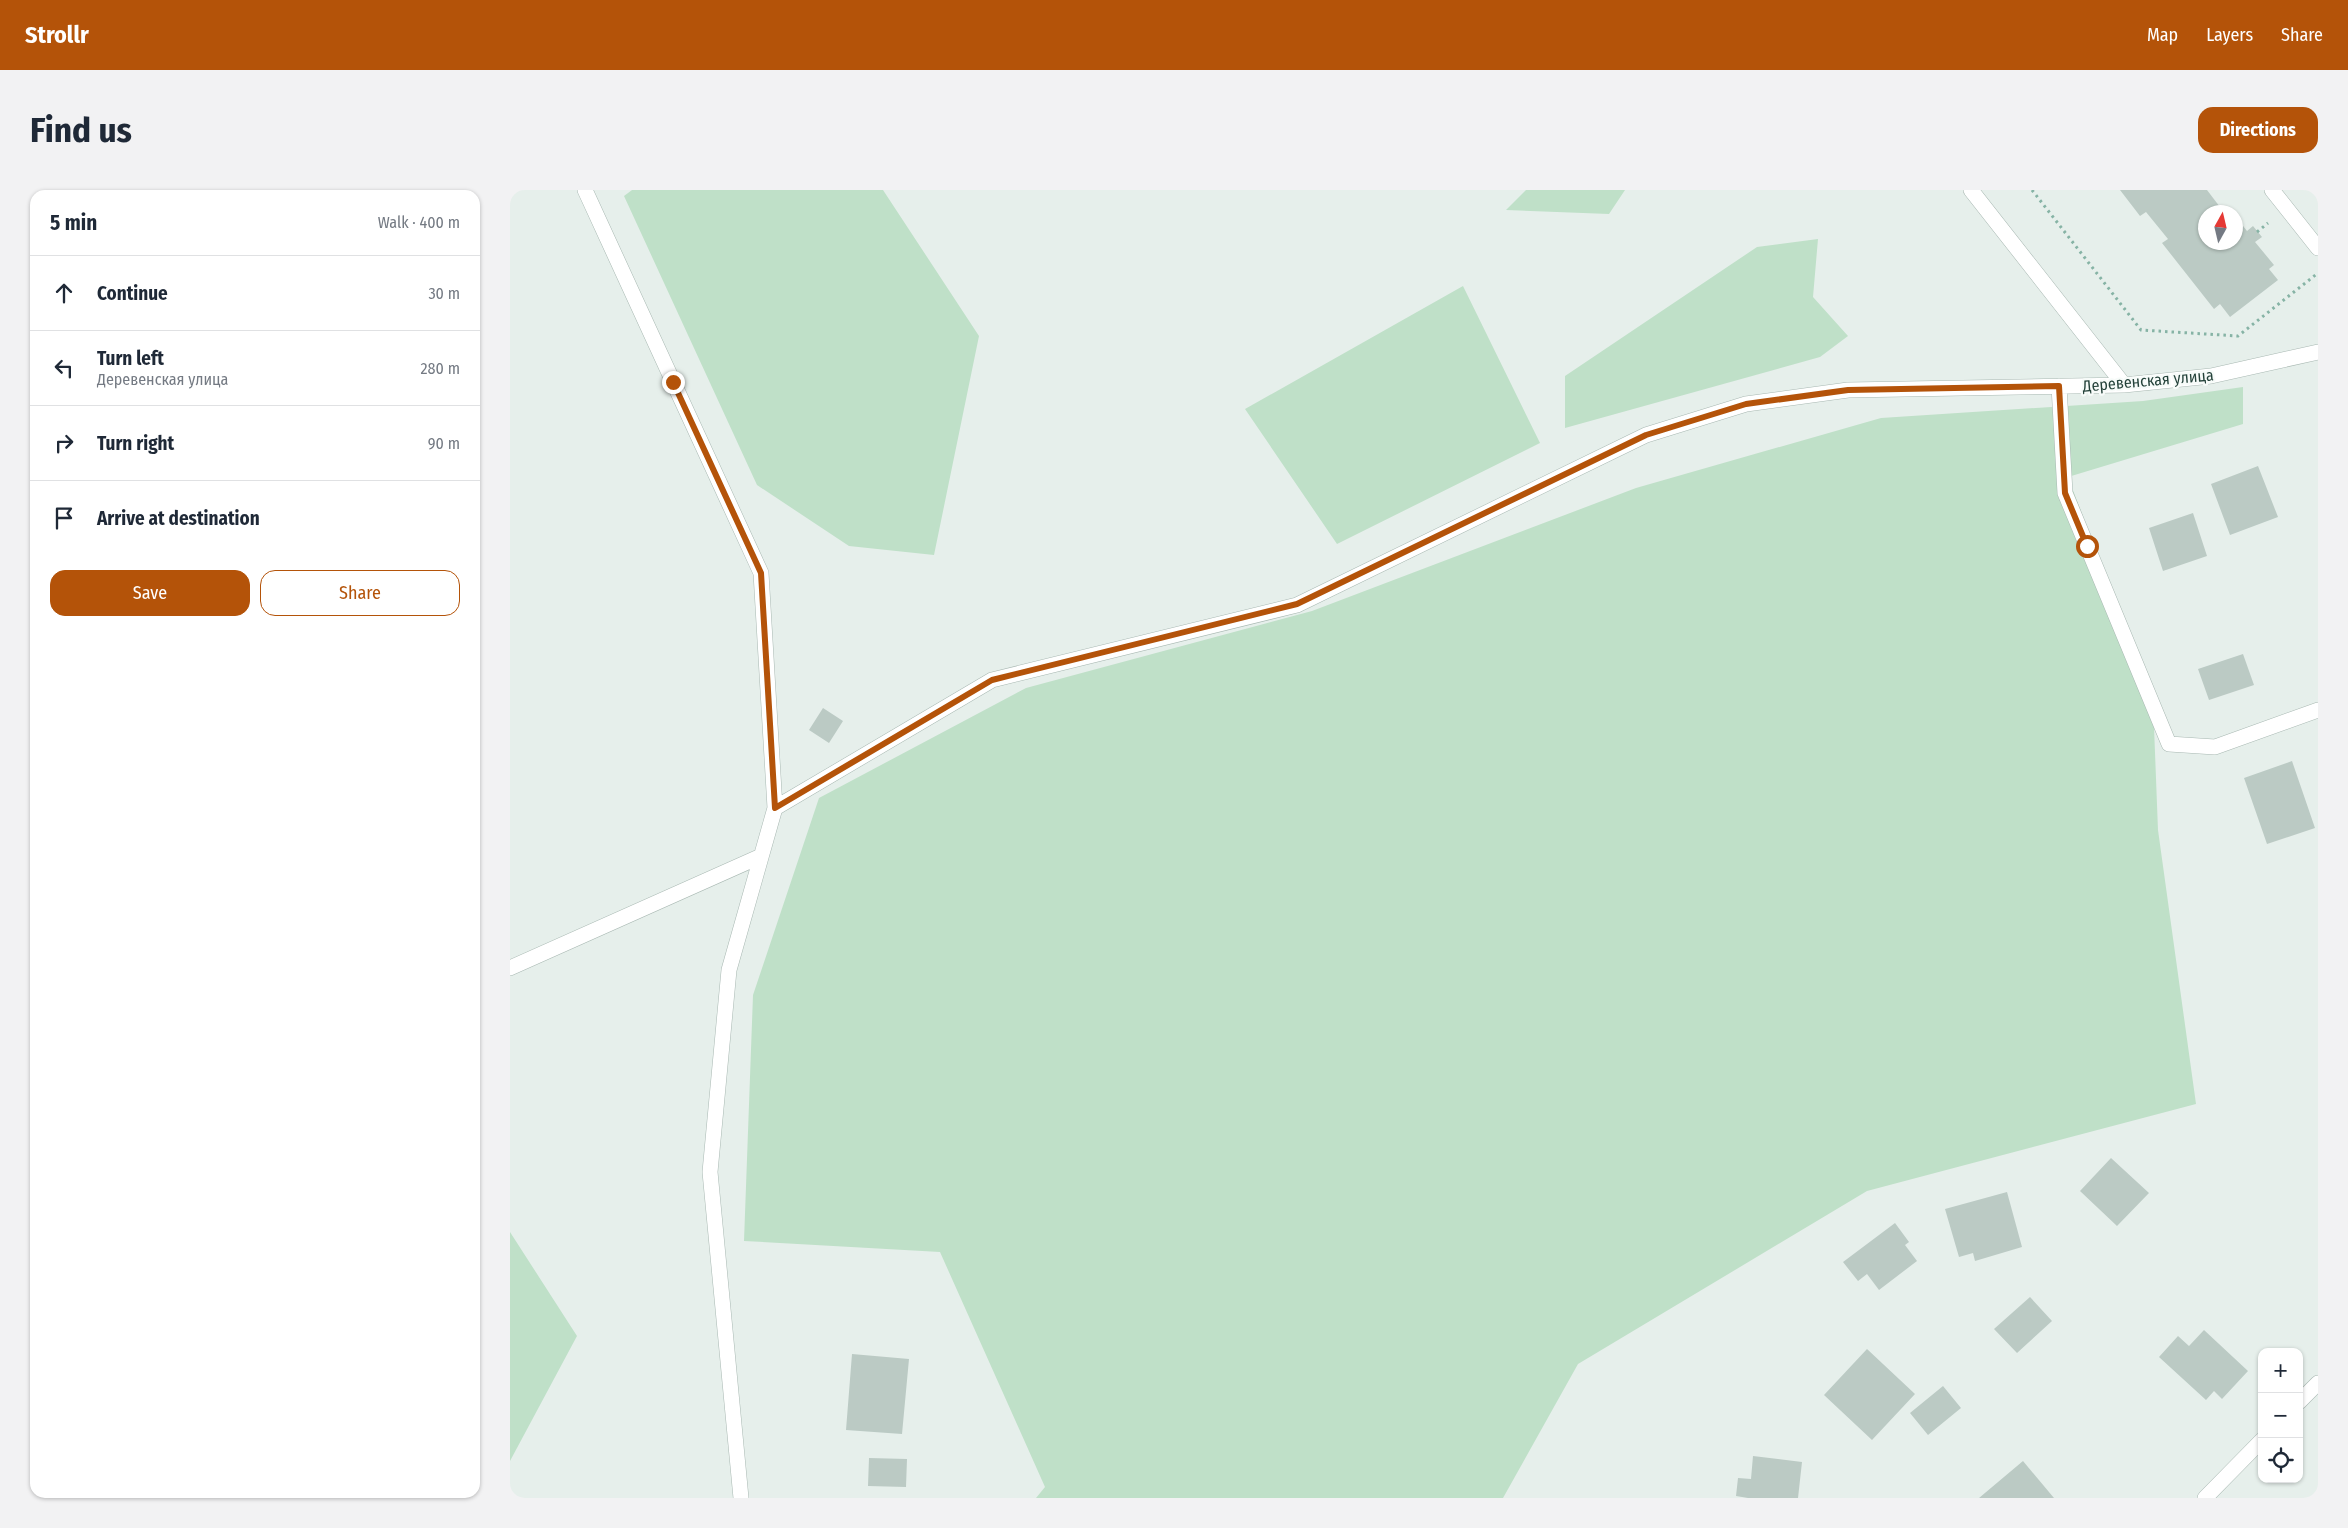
<!DOCTYPE html>
<meta charset="utf-8">
<style>
body{margin:0;font-family:"Fira Sans Condensed",sans-serif;background:#f2f2f3;color:#1f2937}
.controls{position:absolute;right:15px;bottom:15px;display:grid;overflow:hidden;border-radius:10px;box-shadow:0 1px 4px #0004}
.controls button{width:45px;height:45px;display:grid;place-items:center;padding:0;border:0;border-bottom:1px solid #e0e1e3;background:#fff;color:#1f2937;font:25px sans-serif}
.compass{position:absolute;left:1688px;top:15px;width:45px;height:45px;border-radius:50%;background:#fff;box-shadow:0 1px 4px #0004;rotate:8deg}
.stop{position:absolute;width:15px;height:15px;margin:-11px;border:4px solid #b45309;border-radius:50%;background:#fff}
.stop.end{background:#b45309;border-color:#fff;box-shadow:0 1px 5px #0008}
.list{margin:0;padding:0;list-style:none}
h2{display:flex;justify-content:space-between;align-items:center;height:65px;margin:0;padding:0 20px;font-size:21px}
h2 small{font-size:16px;font-weight:400;color:#747a83}
.list li{display:grid;grid-template-columns:32px 1fr auto;gap:15px;align-items:center;box-sizing:border-box;height:75px;padding:0 20px;border-top:1px solid #e0e1e3}
.list b{display:block;font-size:19px;white-space:nowrap}
.list p{margin:0;font-size:16px;white-space:nowrap;color:#747a83}
.list em{font-size:16px;font-style:normal;color:#747a83}
.actions{display:flex;gap:10px;padding:15px 20px}
.actions a{flex:1;padding:11px 0;border:1px solid #b45309;border-radius:15px;text-align:center;font-size:18px;color:#b45309}
.actions .main{background:#b45309;color:#fff}
.icon{flex:none;width:28px;height:28px;fill:none;stroke:currentColor;stroke-width:2;stroke-linecap:round;stroke-linejoin:round}
.map{position:relative;flex:none;width:1808px;height:1308px;overflow:hidden;border-radius:15px}
header{display:flex;align-items:center;gap:30px;box-sizing:border-box;height:70px;padding:0 25px;background:#b45309;color:#fff}
header strong{font-size:24px}
nav{display:flex;gap:28px;margin-inline-start:auto;font-size:18px}
.intro{display:flex;align-items:center;justify-content:space-between;box-sizing:border-box;height:120px;padding:0 30px}
h1{margin:0;font-size:35px}
.button{padding:12px 22px;border-radius:15px;background:#b45309;color:#fff;font-size:18px;font-weight:700}
main{display:flex;gap:30px;padding:0 30px}
aside{flex:1;background:#fff;border-radius:15px;box-shadow:0 1px 4px #0004}
.map>svg:first-child{display:block}
</style>
<header>
<strong>Strollr</strong>
<nav><a>Map</a><a>Layers</a><a>Share</a></nav>
</header>
<div class="intro"><h1>Find us</h1><a class="button">Directions</a></div>
<main>
<aside>
<h2>5 min<small>Walk · 400 m</small></h2>
<ul class="list">
<li><svg class="icon" aria-label="ahead" viewBox="0 0 24 24"><path d="M12 20V5M6 11l6-6 6 6"/></svg><div><b>Continue</b></div><em>30 m</em></li>
<li><svg class="icon" aria-label="left" viewBox="0 0 24 24"><path d="M17 20v-9H6M10 6l-5 5 5 5"/></svg><div><b>Turn left</b><p>Деревенская улица</p></div><em>280 m</em></li>
<li><svg class="icon" aria-label="right" viewBox="0 0 24 24"><path d="M7 20v-9h11M14 6l5 5-5 5"/></svg><div><b>Turn right</b></div><em>90 m</em></li>
<li><svg class="icon" aria-label="arrive" viewBox="0 0 24 24"><path d="M6 21V4h12l-3 4 3 4H6"/></svg><div><b>Arrive at destination</b></div></li>
</ul>
<div class="actions"><a class="main">Save</a><a>Share</a></div>
</aside>
<div class="map">
<svg width="1808" height="1308" viewBox="0 0 1808 1308">
<rect width="100%" height="100%" fill="#e6efeb"/>
<path fill="#bfe0c8" d="M122,0H373L469,146L424,365L339,356L247,295L114,6Z
M1016,0H1115L1099,24L996,20Z
M1308,49L1303,107L1338,146L1310,167L1055,238V186L1247,57Z
M953,96L1030,253L827,354L735,219Z
M1733,197V234L1558,287L1643,511L1648,640L1686,914L1357,1001L1068,1174L993,1308H526L535,1297L430,1062L234,1051L243,805L309,608L516,498L802,421L1126,298L1371,228L1633,211Z
M0,1042L67,1146L0,1271Z"/>
<path fill="#bbcac4" d="M1610,0H1697L1713,21L1718,17L1722,22H1696V52H1726V27L1737,41L1743,36L1752,47L1745,52L1764,75L1759,79L1768,90L1720,127L1710,114L1704,119L1652,53L1658,49L1636,22L1630,26Z
M1748,276L1768,327L1720,345L1701,294Z
M1683,323L1697,366L1653,381L1639,338Z
M1733,464L1744,495L1699,510L1688,479Z
M313,518L333,531L319,553L299,540Z
M1782,571L1805,638L1757,654L1734,588Z
M1601,968L1639,1003L1607,1036L1570,1001Z
M1497,1002L1512,1057L1465,1071L1463,1063L1449,1067L1435,1019Z
M1385,1033L1399,1052L1395,1055L1407,1071L1369,1100L1357,1084L1348,1091L1333,1072Z
M1520,1107L1542,1131L1507,1163L1484,1139Z
M1694,1140L1738,1181L1712,1209L1704,1201L1696,1210L1649,1167L1668,1146L1679,1156Z
M1357,1159L1405,1204L1362,1250L1314,1205Z
M342,1164L399,1169L392,1244L336,1240Z
M1433,1196L1451,1218L1418,1245L1400,1223Z
M1243,1266L1292,1272L1288,1308H1238L1226,1306L1228,1288L1241,1289Z
M359,1268L397,1269L396,1297L358,1296Z
M1513,1271L1544,1308H1469Z"/>
<g fill="none" stroke-linecap="round" stroke-linejoin="round">
<defs>
<path id="minor" d="M75,0L251,383L265,618L219,780L200,982L231,1308
M1461,0L1614,195
M1762,0L1808,58
M1549,196L1555,303L1659,554L1705,557L1808,520
M265,618L482,490L787,415L1136,245L1236,214L1338,200L1614,195L1701,186L1808,162
M0,778L251,666
M1789,1212L1808,1193
M1695,1308L1752,1250"/>
</defs>
<use href="#minor" stroke="#a8b8b2" stroke-width="16"/>
<path stroke="#86b3a5" stroke-width="3" stroke-dasharray="2.5 4" stroke-linecap="butt" d="M1522,0L1631,140L1728,146L1808,83
M1747,42L1758,33"/>
<use href="#minor" stroke="#fff" stroke-width="15"/>
</g>
<g fill="none" stroke-linecap="round" stroke-linejoin="round">
<path stroke="#b45309" stroke-width="6" d="M163,192L251,383L265,618L482,490L787,414L1136,245L1236,214L1338,200L1549,196L1555,303L1577,356"/>
</g>
<g text-anchor="middle" stroke-width="4.5" stroke-linejoin="round" paint-order="stroke">
<g font-size="16" fill="#24423a" stroke="#f7fbf9">
<text transform="translate(1638 190) rotate(-5)" y="6">Деревенская улица</text>
</g>
</g>
</svg>
<div class="controls">
<button>+</button>
<button>−</button>
<button><svg class="icon" aria-label="locate" viewBox="0 0 24 24"><circle cx="12" cy="12" r="6"/><path d="M12 2v4M12 18v4M2 12h4M18 12h4"/></svg></button>
</div>
<svg class="compass" viewBox="-18 -18 36 36"><path d="M0-13l5 13h-10z" fill="#e53935"/><path d="M0 13l5-13h-10z" fill="#747a83"/></svg>
<div class="stop" style="left:1577px;top:356px"></div>
<div class="stop end" style="left:163px;top:192px"></div>
</div>
</main>
